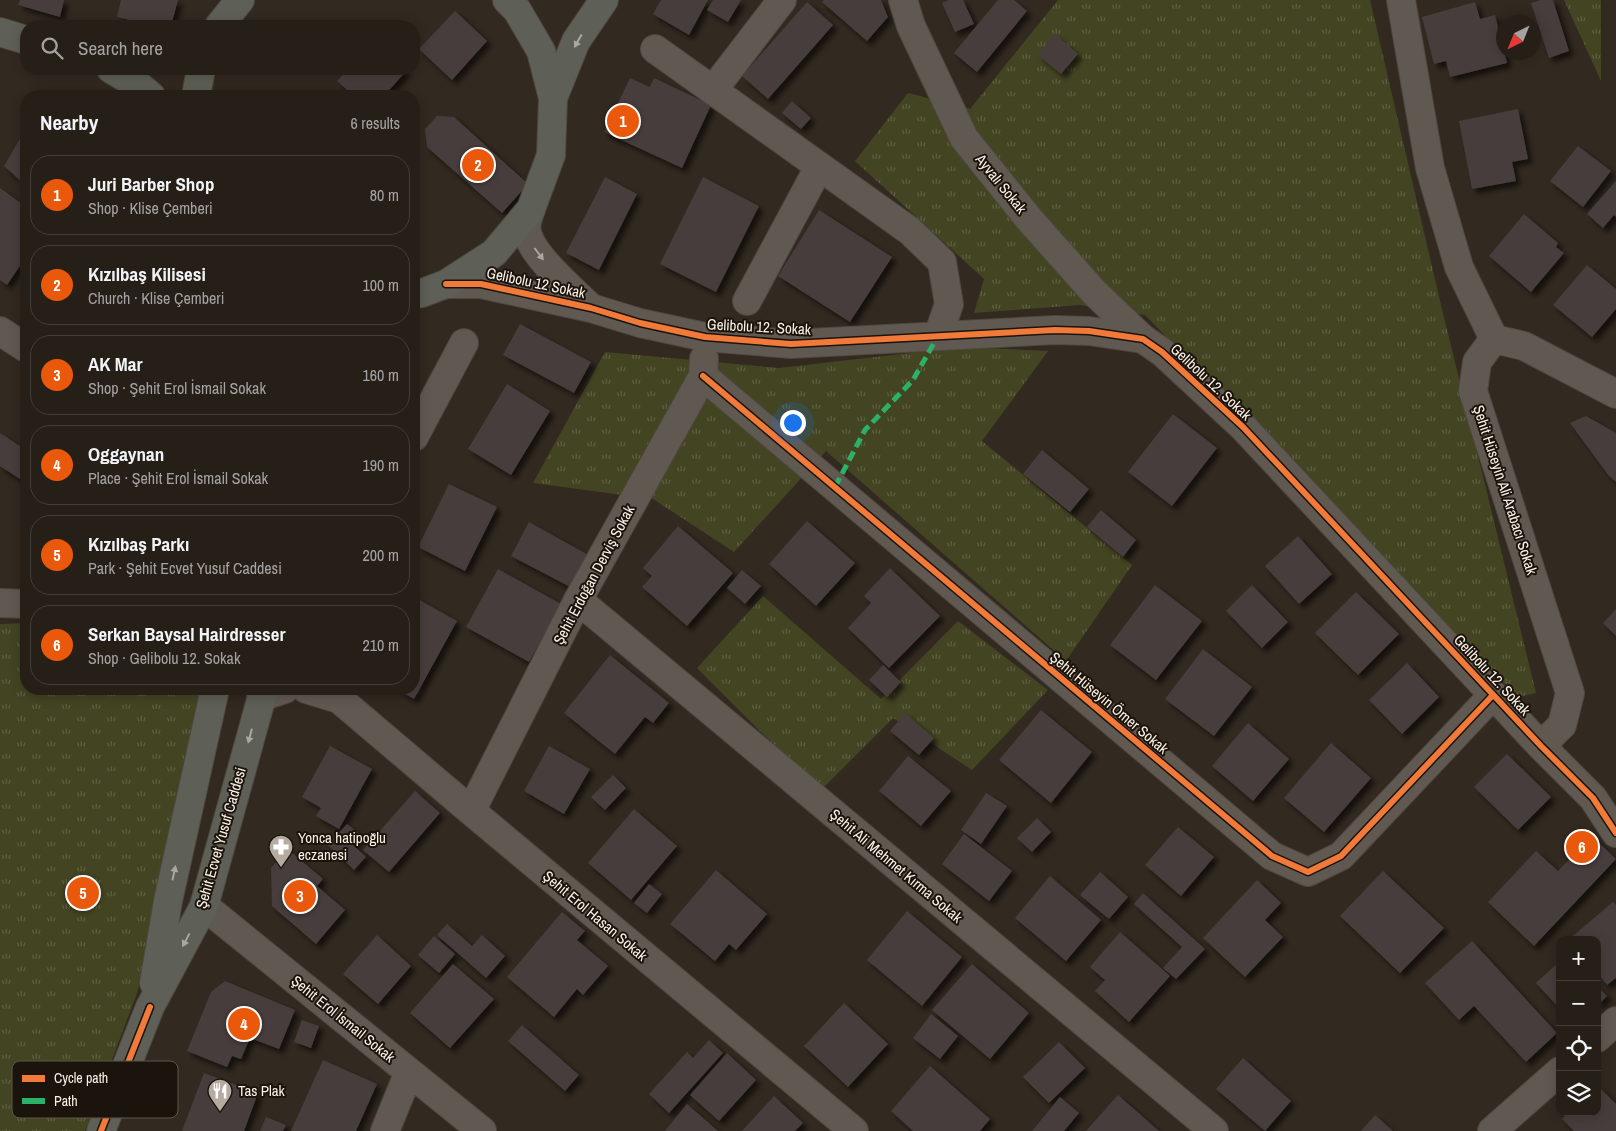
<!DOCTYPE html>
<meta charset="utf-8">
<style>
body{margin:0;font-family:"Archivo Narrow",sans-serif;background:#322c25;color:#f1f3f6}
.controls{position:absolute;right:15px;bottom:15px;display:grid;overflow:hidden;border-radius:10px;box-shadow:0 2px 12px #0003}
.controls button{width:45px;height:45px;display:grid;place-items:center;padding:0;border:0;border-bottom:1px solid #423d37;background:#261f18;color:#f1f3f6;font:25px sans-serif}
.compass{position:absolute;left:1496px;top:15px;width:45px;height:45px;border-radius:50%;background:#261f18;box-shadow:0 2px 12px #0003;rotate:223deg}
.you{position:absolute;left:792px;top:422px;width:18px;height:18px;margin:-12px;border:4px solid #fff;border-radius:50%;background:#1a73e8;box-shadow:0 0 0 8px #1a73e833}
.badge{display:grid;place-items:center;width:32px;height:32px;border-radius:50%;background:#ea580c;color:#fff;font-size:16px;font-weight:700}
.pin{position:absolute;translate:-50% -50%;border:2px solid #fff;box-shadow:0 1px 5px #0006}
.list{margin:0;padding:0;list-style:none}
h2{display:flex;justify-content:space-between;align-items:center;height:65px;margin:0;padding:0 20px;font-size:21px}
h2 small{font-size:16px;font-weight:400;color:#a4a2a2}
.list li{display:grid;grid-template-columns:32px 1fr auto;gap:15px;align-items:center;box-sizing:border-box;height:80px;margin:0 10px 10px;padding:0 10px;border:1px solid #423d37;border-radius:20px}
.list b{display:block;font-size:19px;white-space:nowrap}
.list p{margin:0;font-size:16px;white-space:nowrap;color:#a4a2a2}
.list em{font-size:16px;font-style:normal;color:#a4a2a2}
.icon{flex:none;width:28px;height:28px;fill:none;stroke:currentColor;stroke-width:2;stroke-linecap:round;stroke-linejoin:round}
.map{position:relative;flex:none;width:1616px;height:1131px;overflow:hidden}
.search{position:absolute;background:#261f18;box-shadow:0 2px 12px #0003;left:20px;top:20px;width:400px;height:55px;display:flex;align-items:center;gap:12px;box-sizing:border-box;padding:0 18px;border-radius:20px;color:#a4a2a2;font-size:19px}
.panel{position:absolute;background:#261f18;box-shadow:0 2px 12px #0003;left:20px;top:90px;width:400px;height:605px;border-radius:20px}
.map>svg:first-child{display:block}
</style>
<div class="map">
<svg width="1616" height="1131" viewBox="0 0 1616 1131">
<defs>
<pattern id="grass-tufts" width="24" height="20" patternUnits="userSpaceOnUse" patternTransform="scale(1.25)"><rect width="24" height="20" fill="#434422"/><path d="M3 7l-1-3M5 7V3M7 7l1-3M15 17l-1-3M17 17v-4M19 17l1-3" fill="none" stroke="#5f5f42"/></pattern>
<filter id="shadow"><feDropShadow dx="4.5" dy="4.5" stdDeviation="2.5" flood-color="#0009"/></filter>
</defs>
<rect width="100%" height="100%" fill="#322920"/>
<path fill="url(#grass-tufts)" d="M1058,0H1370L1441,305L1536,693L1518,697L1145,315L1081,305L974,313L984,279L855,161L908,93L970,109Z
M1564,0H1601V81Z
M963,347L1048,351L982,441L1132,565L1066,661L826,451L734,552L653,499L533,483L605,352L779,368Z
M763,596L881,699L958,621L1048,690L972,770L893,718L820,791L697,668Z
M26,623V689H221L197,790L136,996L85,1131H0V624Z"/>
<path fill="#463e3e" filter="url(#shadow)" d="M20,0H64L60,17L18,5Z
M121,0H178L171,26H154L117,17Z
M661,0H708L689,35L653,14Z
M713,0H741L728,22L707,10Z
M824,0H881L888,17L867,41L822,2Z
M949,0H963L974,24L955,32L942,3Z
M998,0H1014L1027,11L977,72L954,53Z
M1541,0H1553L1569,51L1549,58L1531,3Z
M807,2L833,25L768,99L742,76Z
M1475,2L1480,19L1495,15L1507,63L1450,77L1446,61L1434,64L1422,17Z
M455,11L487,41L452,80L419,49Z
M1055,34L1078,54L1061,74L1038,55Z
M348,69H406L407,70L384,96H354L337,81Z
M630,78L650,87L654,78L711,105L682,168L604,132Z
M792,101L811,118L801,129L782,113Z
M1518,109L1528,159L1512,162L1516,181L1472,189L1459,121Z
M437,116L454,117L528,184L502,213L427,147L425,129Z
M21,137L26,140V186L4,166Z
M1578,146L1611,171L1583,207L1550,181Z
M605,177L637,194L599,270L566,253Z
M703,177L759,206L716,292L660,264Z
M1616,181V217L1614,215L1603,228L1587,214Z
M0,188L26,207V257L7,285L0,280Z
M819,210L892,257L850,322L778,276Z
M1524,214L1558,243L1556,247L1564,253L1531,292L1489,256Z
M1587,265L1616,289V309L1592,337L1553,305Z
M520,324L591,362L574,393L503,355Z
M507,384L550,411L511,475L468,449Z
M1173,414L1217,448L1172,506L1128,472Z
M1586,416L1616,433V482L1609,476L1570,423Z
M0,433L26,450V483L0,466Z
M1042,450L1089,489L1070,512L1023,474Z
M449,484L497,507L465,571L418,547Z
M1101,510L1136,540L1123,557L1087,527Z
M807,521L855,563L816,606L769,564Z
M529,522L592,557L574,589L511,556Z
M678,526L733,573L687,626L642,587L652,576L643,568Z
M1298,536L1332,574L1299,604L1265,566Z
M890,568L940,616L889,668L848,628L871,603L864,596Z
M498,569L561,604L529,662L466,627Z
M742,570L761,586L745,604L727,588Z
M1155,585L1202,621L1156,680L1110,645Z
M1252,585L1288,622L1262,648L1226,611Z
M1356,592L1399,634L1358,675L1315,633Z
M414,597L457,621L414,699L396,689H414Z
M1616,609V636L1603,623Z
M1203,649L1252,687L1214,736L1165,699Z
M610,655L669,703L653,723L645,717L615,754L564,713Z
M1407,663L1439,697L1402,734L1369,700Z
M883,665L901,682L887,697L869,680Z
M1041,710L1092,752L1051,803L999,760Z
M905,713L934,738L919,755L890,731Z
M1248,723L1289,759L1253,801L1212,766Z
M1331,743L1371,778L1324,832L1284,798Z
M330,746L372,769L339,829L316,816L321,808L302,797Z
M549,746L590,769L564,814L524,791Z
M1507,754L1551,797L1518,830L1474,787Z
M908,756L951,791L921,826L879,791Z
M613,775L626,788L605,810L591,797Z
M415,791L440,813L389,872L363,850Z
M986,793L1007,806L981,844L961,830Z
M634,809L677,846L631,900L588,863Z
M1037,818L1051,832L1032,852L1017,838Z
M347,824L361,835L353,845L366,857L354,870L328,845Z
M1178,827L1214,857L1181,896L1145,865Z
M964,834L1012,871L989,901L942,864Z
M1592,836L1616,859L1534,946L1488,902L1536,851L1558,871Z
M284,846L323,879L317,886L345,910L316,944L272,906L271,868L279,859L275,857Z
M716,870L767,914L736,950L729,944L715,961L670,924Z
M1383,871L1444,928L1400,973L1340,916Z
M1100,872L1128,897L1109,919L1080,895Z
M1050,876L1101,920L1066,961L1015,918Z
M1257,880L1281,903L1265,920L1283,937L1245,977L1203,938Z
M649,884L662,894L647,913L634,903Z
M1143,893L1205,949L1176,979L1163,968L1182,947L1134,904Z
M1613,902L1616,905V978L1607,985L1597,973V940H1568Z
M907,911L962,957L922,1006L867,960Z
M562,912L585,931L577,940L608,966L583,995L577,989L554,1017L507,977Z
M447,924L472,946L482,935L505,956L486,978L437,935Z
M1120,932L1170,976L1129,1022L1095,991L1105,980L1090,967Z
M377,935L411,966L378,1004L343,974Z
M434,936L455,954L439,973L418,955Z
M1472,941L1557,1033L1526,1062L1474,1006L1459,1020L1425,983Z
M1560,961V1009L1536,983Z
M453,964L494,999L450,1048L410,1013Z
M972,964L1029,1013L990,1059L932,1010Z
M225,981L295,1010L279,1049L250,1038L241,1059L232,1056L227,1067L187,1051L211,992Z
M1597,986L1607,996L1597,1006Z
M844,1003L888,1044L848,1087L804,1046Z
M931,1014L958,1036L940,1059L913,1038Z
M302,1020L319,1026L311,1048L294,1042Z
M522,1025L579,1075L565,1091L508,1041Z
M709,1040L723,1053L669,1113L649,1094L687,1052L693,1058Z
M1059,1042L1085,1068L1049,1103L1023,1077Z
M727,1053L756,1080L719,1121L690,1095Z
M1243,1058L1291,1101L1265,1131L1216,1089Z
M323,1060L377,1084L356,1131H291Z
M930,1066L990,1119L980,1131H913L891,1111Z
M204,1073L258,1093L244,1131H182Z
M1597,1085L1616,1104V1131H1574L1562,1119L1570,1112H1597Z
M1118,1095L1159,1131H1086Z
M774,1096L803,1123L795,1131H742Z
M1060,1097L1079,1113L1064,1131H1032Z
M687,1104L718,1131H665Z
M1375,1115L1393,1131H1361Z
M266,1117L286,1125L283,1131H260Z"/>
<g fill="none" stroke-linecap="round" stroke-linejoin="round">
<defs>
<path id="minor" d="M903,0L911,26L964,138L1029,219L1093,291L1143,339
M1401,0L1430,168L1459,267L1494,339
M655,49L910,231L942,262L949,304L938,336
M713,90L782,0
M531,209C529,215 525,225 527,232C532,256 573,290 591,308
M446,284H481L591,308L640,323L705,337L791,344L1055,330L1089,331L1143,339L1162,352L1243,427L1541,746L1593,798L1616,833
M747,301L819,167
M0,331L26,348
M1494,339L1477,362L1473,391L1570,693L1562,725L1541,746
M1494,339L1524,346L1616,394
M703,376L1272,856L1308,872L1341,856L1493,695
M414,437L464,343
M578,600L1214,1131
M0,603L26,604
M306,689L339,699
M332,689L339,699L471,811L854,1131
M261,697L285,689
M471,811L578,600L703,376L704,359
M204,906L482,1131
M1597,1038L1616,1021
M385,1131L409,1072
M1492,1131L1560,1071"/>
<path id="major" d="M219,26L240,0
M0,32L26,40
M111,69L138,85L151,96
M196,96L201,69
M553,98L576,41L604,0
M414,294L422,293L446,284L494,253L531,209L551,155L553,98L541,51L517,10L507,0
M154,983L168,901L215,689
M101,1131L150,1007L204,906L264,689"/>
</defs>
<use href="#minor" stroke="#4e473f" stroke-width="30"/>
<use href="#major" stroke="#4e473f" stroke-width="30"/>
<use href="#minor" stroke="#605951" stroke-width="28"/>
<use href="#major" stroke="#5e5f56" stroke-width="28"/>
<path stroke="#2db169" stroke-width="5" stroke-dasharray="10 5" stroke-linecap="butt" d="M835,487L865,430L913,380L938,336"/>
<defs>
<path id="cycleway" d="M446,284H481L591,308L640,323L705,337L791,344L1055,330L1089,331L1143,339L1162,352L1243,427L1541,746L1593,798L1616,833
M703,376L1272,856L1308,872L1341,856L1493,695
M101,1131L150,1007"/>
</defs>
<use href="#cycleway" stroke="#1b140c" stroke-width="9"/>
<use href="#cycleway" stroke="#f17a3a" stroke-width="6"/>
</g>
<defs><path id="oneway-solid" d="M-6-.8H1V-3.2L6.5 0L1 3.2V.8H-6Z" transform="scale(1.25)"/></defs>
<g fill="#ada89e">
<use href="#oneway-solid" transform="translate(578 41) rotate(119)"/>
<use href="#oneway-solid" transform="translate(250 736) rotate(105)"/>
<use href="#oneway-solid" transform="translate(174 873) rotate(-78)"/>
<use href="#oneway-solid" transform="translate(186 940) rotate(118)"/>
</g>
<use fill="#aea59c" href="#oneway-solid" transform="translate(539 254) rotate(53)"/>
<defs>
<symbol id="pharmacy-pin" viewBox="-11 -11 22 30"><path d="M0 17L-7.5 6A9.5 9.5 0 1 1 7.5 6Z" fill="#b5aba1" stroke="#1b140c"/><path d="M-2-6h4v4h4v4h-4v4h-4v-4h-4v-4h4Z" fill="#fff"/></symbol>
<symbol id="restaurant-pin" viewBox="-11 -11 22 30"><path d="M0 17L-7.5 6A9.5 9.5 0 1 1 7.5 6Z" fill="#b5aba1" stroke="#1b140c"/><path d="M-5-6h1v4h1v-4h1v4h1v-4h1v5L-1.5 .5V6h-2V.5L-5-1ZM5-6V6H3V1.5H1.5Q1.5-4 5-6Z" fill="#fff"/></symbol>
</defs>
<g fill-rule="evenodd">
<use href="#pharmacy-pin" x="267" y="833" width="28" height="38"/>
<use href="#restaurant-pin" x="206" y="1077" width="28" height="38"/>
</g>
<g text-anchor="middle" stroke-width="4" stroke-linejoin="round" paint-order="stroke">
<g font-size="15" fill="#fcf1e6" stroke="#1b140c">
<text transform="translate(1001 184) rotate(51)" y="5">Ayvalı Sokak</text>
<text transform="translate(536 283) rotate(12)" y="5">Gelibolu 12 Sokak</text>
<text transform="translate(759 327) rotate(3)" y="5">Gelibolu 12. Sokak</text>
<text transform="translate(1211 382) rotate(43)" y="5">Gelibolu 12. Sokak</text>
<text transform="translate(1505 490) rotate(72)" y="5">Şehit Hüseyin Ali Arabacı Sokak</text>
<text transform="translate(594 575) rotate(-62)" y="5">Şehit Erdoğan Derviş Sokak</text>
<text transform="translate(1492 675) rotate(47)" y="5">Gelibolu 12. Sokak</text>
<text transform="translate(1109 703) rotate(40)" y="5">Şehit Hüseyin Ömer Sokak</text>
<text transform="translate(221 838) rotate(-74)" y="5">Şehit Ecvet Yusuf Caddesi</text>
<text transform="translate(896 866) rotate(40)" y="5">Şehit Ali Mehmet Kırma Sokak</text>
<text transform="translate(595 916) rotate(40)" y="5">Şehit Erol Hasan Sokak</text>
<text transform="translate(343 1019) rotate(39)" y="5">Şehit Erol İsmail Sokak</text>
</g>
<g font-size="15" fill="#fcf1e6" stroke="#1b140c" text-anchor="start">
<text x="298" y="843">Yonca hatipoğlu<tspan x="298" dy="17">eczanesi</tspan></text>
<text x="238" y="1096">Tas Plak</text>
</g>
</g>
<rect x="12" y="1061" width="166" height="57" rx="8" fill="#1b140c" stroke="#5e564d" stroke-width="1"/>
<rect x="22" y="1075" width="23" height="7" fill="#f17a3a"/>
<rect x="22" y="1098" width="23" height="6" fill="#2db169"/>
<g font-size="14" fill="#fcf1e6">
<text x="54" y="1083">Cycle path</text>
<text x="54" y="1106">Path</text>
</g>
</svg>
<div class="controls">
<button>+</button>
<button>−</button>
<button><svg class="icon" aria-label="locate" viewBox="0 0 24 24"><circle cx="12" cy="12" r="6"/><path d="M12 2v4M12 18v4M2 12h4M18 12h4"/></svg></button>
<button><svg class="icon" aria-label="layers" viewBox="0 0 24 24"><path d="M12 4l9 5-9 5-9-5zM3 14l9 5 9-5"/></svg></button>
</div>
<svg class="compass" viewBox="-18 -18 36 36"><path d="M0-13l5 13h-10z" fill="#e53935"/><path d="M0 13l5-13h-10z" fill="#a4a2a2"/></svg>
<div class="you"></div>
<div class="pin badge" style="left:623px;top:121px">1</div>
<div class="pin badge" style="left:478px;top:165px">2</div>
<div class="pin badge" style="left:300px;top:896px">3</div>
<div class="pin badge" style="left:244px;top:1024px">4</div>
<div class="pin badge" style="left:83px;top:893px">5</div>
<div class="pin badge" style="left:1582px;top:847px">6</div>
<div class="search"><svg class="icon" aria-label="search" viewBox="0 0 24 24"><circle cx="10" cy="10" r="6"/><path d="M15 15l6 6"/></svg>Search here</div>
<section class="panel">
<h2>Nearby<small>6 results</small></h2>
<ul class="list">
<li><span class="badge">1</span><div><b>Juri Barber Shop</b><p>Shop · Klise Çemberi</p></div><em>80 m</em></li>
<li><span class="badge">2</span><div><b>Kızılbaş Kilisesi</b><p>Church · Klise Çemberi</p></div><em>100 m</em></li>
<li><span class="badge">3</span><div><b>AK Mar</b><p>Shop · Şehit Erol İsmail Sokak</p></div><em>160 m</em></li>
<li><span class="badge">4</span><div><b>Oggaynan</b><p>Place · Şehit Erol İsmail Sokak</p></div><em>190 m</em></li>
<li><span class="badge">5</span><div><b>Kızılbaş Parkı</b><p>Park · Şehit Ecvet Yusuf Caddesi</p></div><em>200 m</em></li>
<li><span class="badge">6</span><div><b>Serkan Baysal Hairdresser</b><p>Shop · Gelibolu 12. Sokak</p></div><em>210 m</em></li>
</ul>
</section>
</div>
